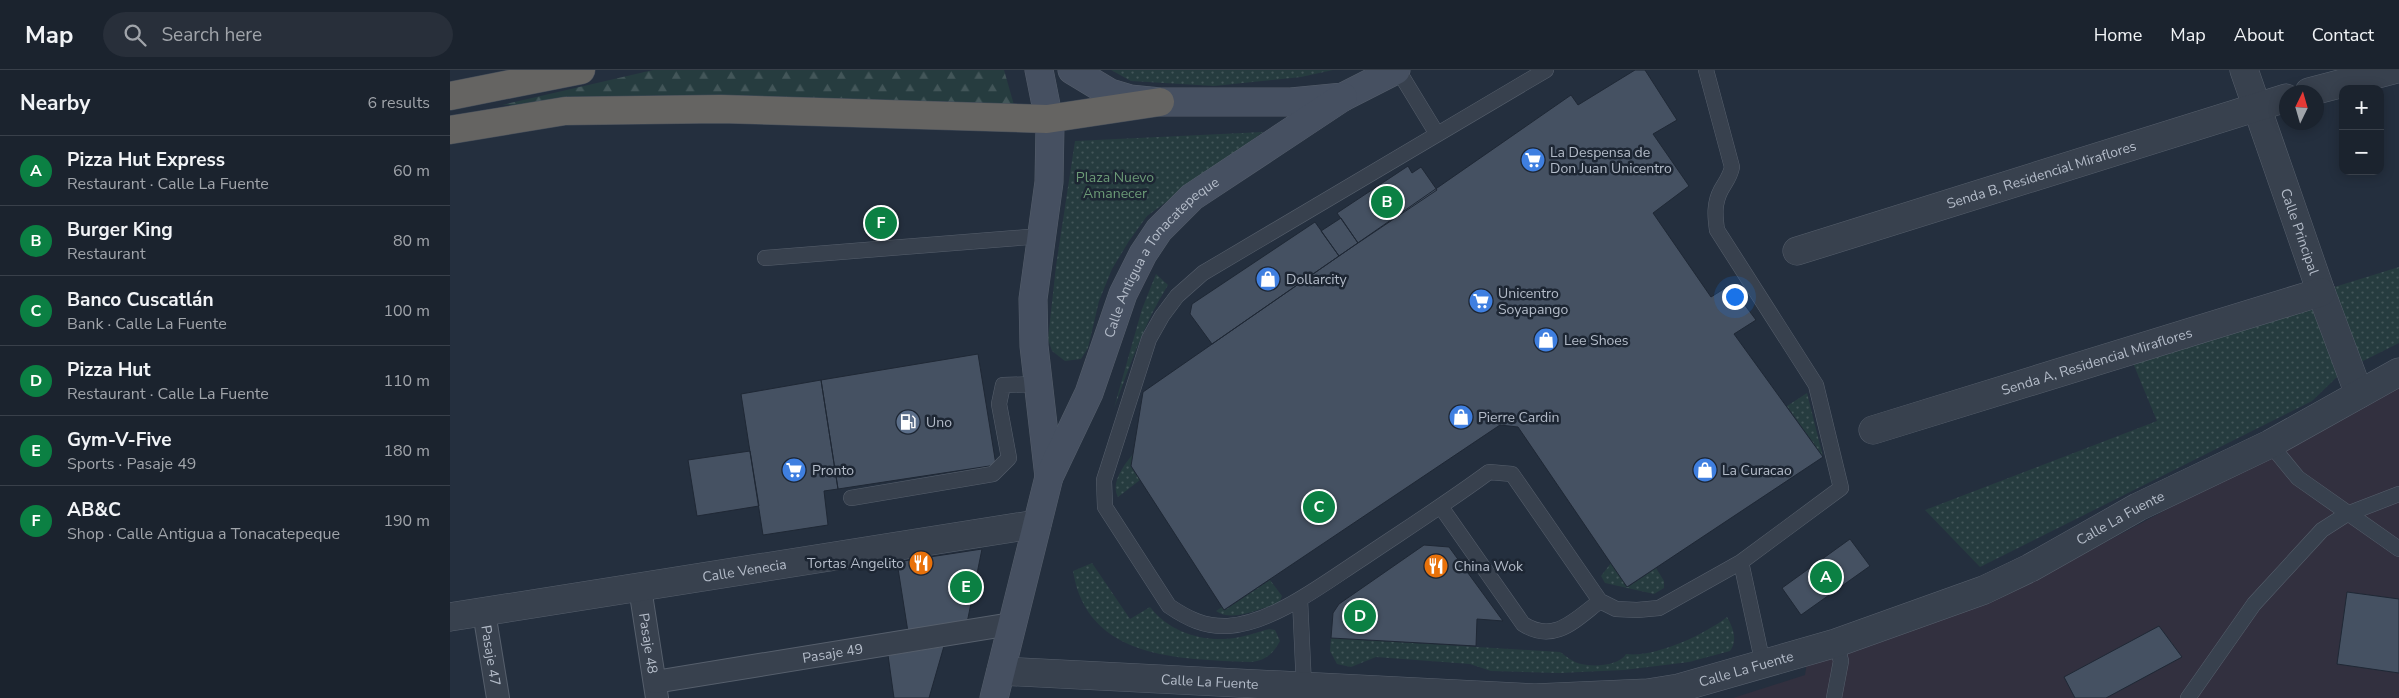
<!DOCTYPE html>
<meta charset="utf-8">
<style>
body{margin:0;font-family:"Nunito Sans",sans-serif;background:#282f3a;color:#f1f3f6}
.controls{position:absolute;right:15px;top:15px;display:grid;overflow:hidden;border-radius:10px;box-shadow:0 2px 12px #0003}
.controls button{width:45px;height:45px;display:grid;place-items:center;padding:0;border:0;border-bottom:1px solid #39404a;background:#1b232e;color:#f1f3f6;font:25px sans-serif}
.compass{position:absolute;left:1829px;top:15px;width:45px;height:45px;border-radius:50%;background:#1b232e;box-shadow:0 2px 12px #0003;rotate:5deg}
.you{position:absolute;left:1284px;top:226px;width:18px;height:18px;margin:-12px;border:4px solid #fff;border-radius:50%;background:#1a73e8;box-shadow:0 0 0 8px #1a73e833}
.badge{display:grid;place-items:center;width:32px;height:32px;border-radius:50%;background:#0b8043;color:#fff;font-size:16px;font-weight:700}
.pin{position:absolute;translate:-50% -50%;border:2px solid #fff;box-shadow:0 1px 5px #0006}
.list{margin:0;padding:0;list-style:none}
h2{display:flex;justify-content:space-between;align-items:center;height:65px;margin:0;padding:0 20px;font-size:21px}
h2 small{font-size:16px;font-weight:400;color:#a0a4aa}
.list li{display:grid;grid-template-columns:32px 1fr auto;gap:15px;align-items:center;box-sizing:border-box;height:70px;padding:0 20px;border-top:1px solid #39404a}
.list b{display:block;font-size:19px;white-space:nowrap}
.list p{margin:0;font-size:16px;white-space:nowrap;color:#a0a4aa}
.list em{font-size:16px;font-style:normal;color:#a0a4aa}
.icon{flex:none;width:28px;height:28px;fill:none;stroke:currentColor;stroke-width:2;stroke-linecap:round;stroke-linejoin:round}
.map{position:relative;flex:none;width:1949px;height:628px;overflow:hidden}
header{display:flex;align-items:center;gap:30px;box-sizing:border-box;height:70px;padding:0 25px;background:#1b232e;border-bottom:1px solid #39404a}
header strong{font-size:24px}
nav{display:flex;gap:28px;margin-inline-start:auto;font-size:18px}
.search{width:350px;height:45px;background:#282f3a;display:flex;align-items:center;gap:12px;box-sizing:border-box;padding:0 18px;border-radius:28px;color:#a0a4aa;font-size:19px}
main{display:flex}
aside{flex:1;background:#1b232e}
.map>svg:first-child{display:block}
</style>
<header>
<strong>Map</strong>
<div class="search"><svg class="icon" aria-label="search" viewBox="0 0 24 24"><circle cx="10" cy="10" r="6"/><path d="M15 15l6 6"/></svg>Search here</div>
<nav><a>Home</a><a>Map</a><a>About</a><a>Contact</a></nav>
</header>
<main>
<aside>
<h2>Nearby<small>6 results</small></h2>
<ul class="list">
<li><span class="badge">A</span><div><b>Pizza Hut Express</b><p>Restaurant · Calle La Fuente</p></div><em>60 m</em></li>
<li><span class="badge">B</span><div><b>Burger King</b><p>Restaurant</p></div><em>80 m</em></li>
<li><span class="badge">C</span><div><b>Banco Cuscatlán</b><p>Bank · Calle La Fuente</p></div><em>100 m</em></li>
<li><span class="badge">D</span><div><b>Pizza Hut</b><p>Restaurant · Calle La Fuente</p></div><em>110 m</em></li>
<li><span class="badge">E</span><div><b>Gym-V-Five</b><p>Sports · Pasaje 49</p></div><em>180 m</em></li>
<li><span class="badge">F</span><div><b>AB&amp;C</b><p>Shop · Calle Antigua a Tonacatepeque</p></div><em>190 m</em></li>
</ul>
</aside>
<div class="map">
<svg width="1949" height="628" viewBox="0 0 1949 628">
<defs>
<pattern id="grass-dots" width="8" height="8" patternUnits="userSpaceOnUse" patternTransform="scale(1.25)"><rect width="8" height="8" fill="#263c3f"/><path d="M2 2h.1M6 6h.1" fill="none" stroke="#435659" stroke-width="1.8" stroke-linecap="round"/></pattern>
<pattern id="forest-firs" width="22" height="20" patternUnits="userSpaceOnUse" patternTransform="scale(1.25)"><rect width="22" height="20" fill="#263c3f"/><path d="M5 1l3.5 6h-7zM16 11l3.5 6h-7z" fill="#435659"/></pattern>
</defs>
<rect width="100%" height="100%" fill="#242f3e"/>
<path fill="#32303f" d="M1949,315V628H1283L1355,605L1357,593L1585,510Z"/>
<path fill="url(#grass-dots)" d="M661,0H883L851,7L764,16L681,11Z
M813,62L697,146L679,171L662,199L649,231L638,278L631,289L615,291L602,281L598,269L606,196L625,71Z
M1949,197V273L1905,295L1878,219Z
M706,204L718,215C694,253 680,296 664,338L692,239Z
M1861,226L1888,306L1862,331L1530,497L1475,440L1707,351L1678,281Z
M1357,323L1373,387L1337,336Z
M683,384L681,396L690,410L668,427C660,413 674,395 683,384Z
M642,493L680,549L700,537C717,559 745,570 773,569C788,569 805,563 819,559L825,560L830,571C823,584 815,591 800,592C730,589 637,590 623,501Z
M1161,493L1178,517L1206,498L1214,511V518L1204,524L1155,513L1151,506Z
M820,510L832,526L829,533C812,538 782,553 766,541L772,537L775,540Z
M1277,547C1283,557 1288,571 1280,581L1239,592L1174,600L1109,603L1041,601L1020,594L926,587L901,597L887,594L880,581L881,568L1110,582C1116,586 1124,593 1131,594C1144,597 1169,596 1176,584C1204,588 1254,565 1277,547Z"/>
<path fill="url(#forest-firs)" d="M203,0H554L564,35L261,33L52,35Z"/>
<path fill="#455162" stroke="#1f2835" d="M1185,0H1195L1227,50L1203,64L1239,116L1203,143L1261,227L1280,215L1306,250L1284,264L1373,387L1177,517L1068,357L1050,355L774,540L681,396L693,322L1121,25L1128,35Z
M958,96L962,103L971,97L987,120L908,173L887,143Z
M891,148L908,173L889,186L871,161Z
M865,152L889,186L762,274L740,244L742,234Z
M528,284L546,395L388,419L371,310Z
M371,310L388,419L374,421L378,455L313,465L291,324Z
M300,381L309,436L247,446L238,390Z
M1400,469L1420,496L1351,545L1332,518Z
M974,475L999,477L1053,551L1027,549L1026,576L881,568L883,543L889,534Z
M532,479L517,553L458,562L447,492Z
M1897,522L1949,529V603L1887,594Z
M1709,556L1732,587L1656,628H1625L1614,607Z
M494,576L479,628H444L438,585Z"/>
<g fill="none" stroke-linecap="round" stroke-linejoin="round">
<defs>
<path id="service" d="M948,0L987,64
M1096,0L753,203L727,226L712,246L699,269L654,410L655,437L719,536C738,549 755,557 778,556C823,553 873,514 910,490C953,461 997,433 1039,402L1062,404L1150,531L1166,539L1187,540L1209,538L1291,492L1391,418L1366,315L1267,160C1265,146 1264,133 1271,120C1276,111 1280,107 1282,97L1256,0
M315,188L579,167L590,172
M1820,374L1848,408L1949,479
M401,428L543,404L559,388L549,334L553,315L588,314
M991,437L1073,554C1104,574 1125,550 1150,531
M1291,492L1313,594
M850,529L854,617
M1384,628L1391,591L1386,573
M1738,628L1804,534L1872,460L1897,444L1949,424"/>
<g id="pedestrian">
<path id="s1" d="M190,518L207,628"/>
<path id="s2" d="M34,542L48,628"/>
<path id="s3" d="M205,612L561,554"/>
</g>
<g id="minor">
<path id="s4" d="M1794,0L1871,222L1909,324"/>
<path d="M1859,22L1943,0"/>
<path id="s5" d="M1347,181L1836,28"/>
<path id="s6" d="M1423,360L1871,222"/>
<path id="s7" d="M0,547L587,454"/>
</g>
<g id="tertiary">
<path id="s8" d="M551,601L1085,628L1198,623L1229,618L1386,573L1534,520L1580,498L1688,437L1820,374L1949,302"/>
</g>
<g id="secondary">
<path d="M589,0L600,55L599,112L583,229L584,276L599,407"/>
<path d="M622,0L660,23L680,29L710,32H841L893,27L946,0"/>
<path id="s9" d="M544,628L599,407L639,323L673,224L693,184L709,160L742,127L893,27"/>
</g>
<path id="trunk" d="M0,26L131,0
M0,60L115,41L271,39L597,49L710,32"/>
</defs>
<use href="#service" stroke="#565f6c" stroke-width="16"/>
<use href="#pedestrian" stroke="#565f6c" stroke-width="24"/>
<use href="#minor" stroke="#565f6c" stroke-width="29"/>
<use href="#tertiary" stroke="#565f6c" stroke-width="29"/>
<use href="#secondary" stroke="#565f6c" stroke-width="29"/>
<use href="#trunk" stroke="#434c59" stroke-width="29"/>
<use href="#service" stroke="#38414e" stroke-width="15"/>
<use href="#pedestrian" stroke="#38414e" stroke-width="22"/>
<use href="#minor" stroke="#38414e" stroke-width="28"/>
<use href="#tertiary" stroke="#38414e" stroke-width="28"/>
<use href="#secondary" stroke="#465061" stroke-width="28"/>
<use href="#trunk" stroke="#656462" stroke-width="28"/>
</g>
<defs>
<symbol id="supermarket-disc" viewBox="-11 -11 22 22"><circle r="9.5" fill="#3f7fe0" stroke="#1d2633"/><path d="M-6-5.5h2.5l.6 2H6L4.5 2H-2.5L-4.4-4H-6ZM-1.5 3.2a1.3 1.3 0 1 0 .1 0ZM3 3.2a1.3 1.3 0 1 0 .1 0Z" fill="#fff"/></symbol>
<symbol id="shop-disc" viewBox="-11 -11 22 22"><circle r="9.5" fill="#3f7fe0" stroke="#1d2633"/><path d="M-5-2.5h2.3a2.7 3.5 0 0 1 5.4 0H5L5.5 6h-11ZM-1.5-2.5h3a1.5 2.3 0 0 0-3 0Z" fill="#fff"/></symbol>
<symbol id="fuel-disc" viewBox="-11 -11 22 22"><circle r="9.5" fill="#5c6f8a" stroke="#1d2633"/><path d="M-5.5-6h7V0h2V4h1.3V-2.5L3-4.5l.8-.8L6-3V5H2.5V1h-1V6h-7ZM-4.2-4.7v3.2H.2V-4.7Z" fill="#fff"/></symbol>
<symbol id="restaurant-disc" viewBox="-11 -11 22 22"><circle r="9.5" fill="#e8710a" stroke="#1d2633"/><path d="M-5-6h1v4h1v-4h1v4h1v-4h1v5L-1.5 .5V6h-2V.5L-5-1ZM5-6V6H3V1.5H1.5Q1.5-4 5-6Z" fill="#fff"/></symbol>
</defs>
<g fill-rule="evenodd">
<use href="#supermarket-disc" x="1069" y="76" width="28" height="28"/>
<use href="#shop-disc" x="804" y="195" width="28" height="28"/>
<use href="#supermarket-disc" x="1017" y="217" width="28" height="28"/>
<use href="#shop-disc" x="1082" y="256" width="28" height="28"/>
<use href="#shop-disc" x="997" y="333" width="28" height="28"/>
<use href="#fuel-disc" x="444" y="338" width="28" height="28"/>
<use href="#supermarket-disc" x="330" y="386" width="28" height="28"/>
<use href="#shop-disc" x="1241" y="386" width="28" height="28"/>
<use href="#restaurant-disc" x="457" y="479" width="28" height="28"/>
<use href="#restaurant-disc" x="972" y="482" width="28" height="28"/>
</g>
<g text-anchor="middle" stroke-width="5" stroke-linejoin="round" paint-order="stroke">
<g font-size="14" fill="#b4bcc9" stroke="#1d2633" text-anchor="start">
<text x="1100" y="87">La Despensa de<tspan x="1100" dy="16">Don Juan Unicentro</tspan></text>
<text x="836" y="214">Dollarcity</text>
<text x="1048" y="228">Unicentro<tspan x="1048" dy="16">Soyapango</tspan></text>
<text x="1114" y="275">Lee Shoes</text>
<text x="1028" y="352">Pierre Cardin</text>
<text x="476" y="357">Uno</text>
<text x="362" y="405">Pronto</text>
<text x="1272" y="405">La Curacao</text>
<text x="454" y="498" text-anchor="end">Tortas Angelito</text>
<text x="1004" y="501">China Wok</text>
</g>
<g font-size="14" fill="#b4bcc9" stroke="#1d2633">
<text dy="5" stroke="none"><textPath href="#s5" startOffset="256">Senda B, Residencial Miraflores</textPath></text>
<text dy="5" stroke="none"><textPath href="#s4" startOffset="171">Calle Principal</textPath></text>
<text dy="5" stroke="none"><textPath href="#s9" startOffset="478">Calle Antigua a Tonacatepeque</textPath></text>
<text dy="5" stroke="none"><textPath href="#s6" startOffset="234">Senda A, Residencial Miraflores</textPath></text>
<text dy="5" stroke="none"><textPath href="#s8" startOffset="1154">Calle La Fuente</textPath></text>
<text dy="5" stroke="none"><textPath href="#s7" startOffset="298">Calle Venecia</textPath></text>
<text dy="5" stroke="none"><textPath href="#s1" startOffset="56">Pasaje 48</textPath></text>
<text dy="5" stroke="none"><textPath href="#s3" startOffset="180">Pasaje 49</textPath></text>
<text dy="5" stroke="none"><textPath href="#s2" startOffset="44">Pasaje 47</textPath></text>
<text dy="5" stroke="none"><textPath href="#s8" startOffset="749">Calle La Fuente</textPath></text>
<text dy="5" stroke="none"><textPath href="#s8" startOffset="209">Calle La Fuente</textPath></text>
</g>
<g font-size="14" fill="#6b9a76" stroke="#1d2633">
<text x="665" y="112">Plaza Nuevo<tspan x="665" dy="16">Amanecer</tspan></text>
</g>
</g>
</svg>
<div class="controls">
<button>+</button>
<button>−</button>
</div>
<svg class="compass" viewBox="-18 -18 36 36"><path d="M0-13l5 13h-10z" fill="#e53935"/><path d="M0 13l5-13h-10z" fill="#a0a4aa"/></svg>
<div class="you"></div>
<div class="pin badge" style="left:1376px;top:507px">A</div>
<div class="pin badge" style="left:937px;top:132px">B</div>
<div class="pin badge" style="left:869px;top:437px">C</div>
<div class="pin badge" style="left:910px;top:546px">D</div>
<div class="pin badge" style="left:516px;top:517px">E</div>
<div class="pin badge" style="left:431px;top:153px">F</div>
</div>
</main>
